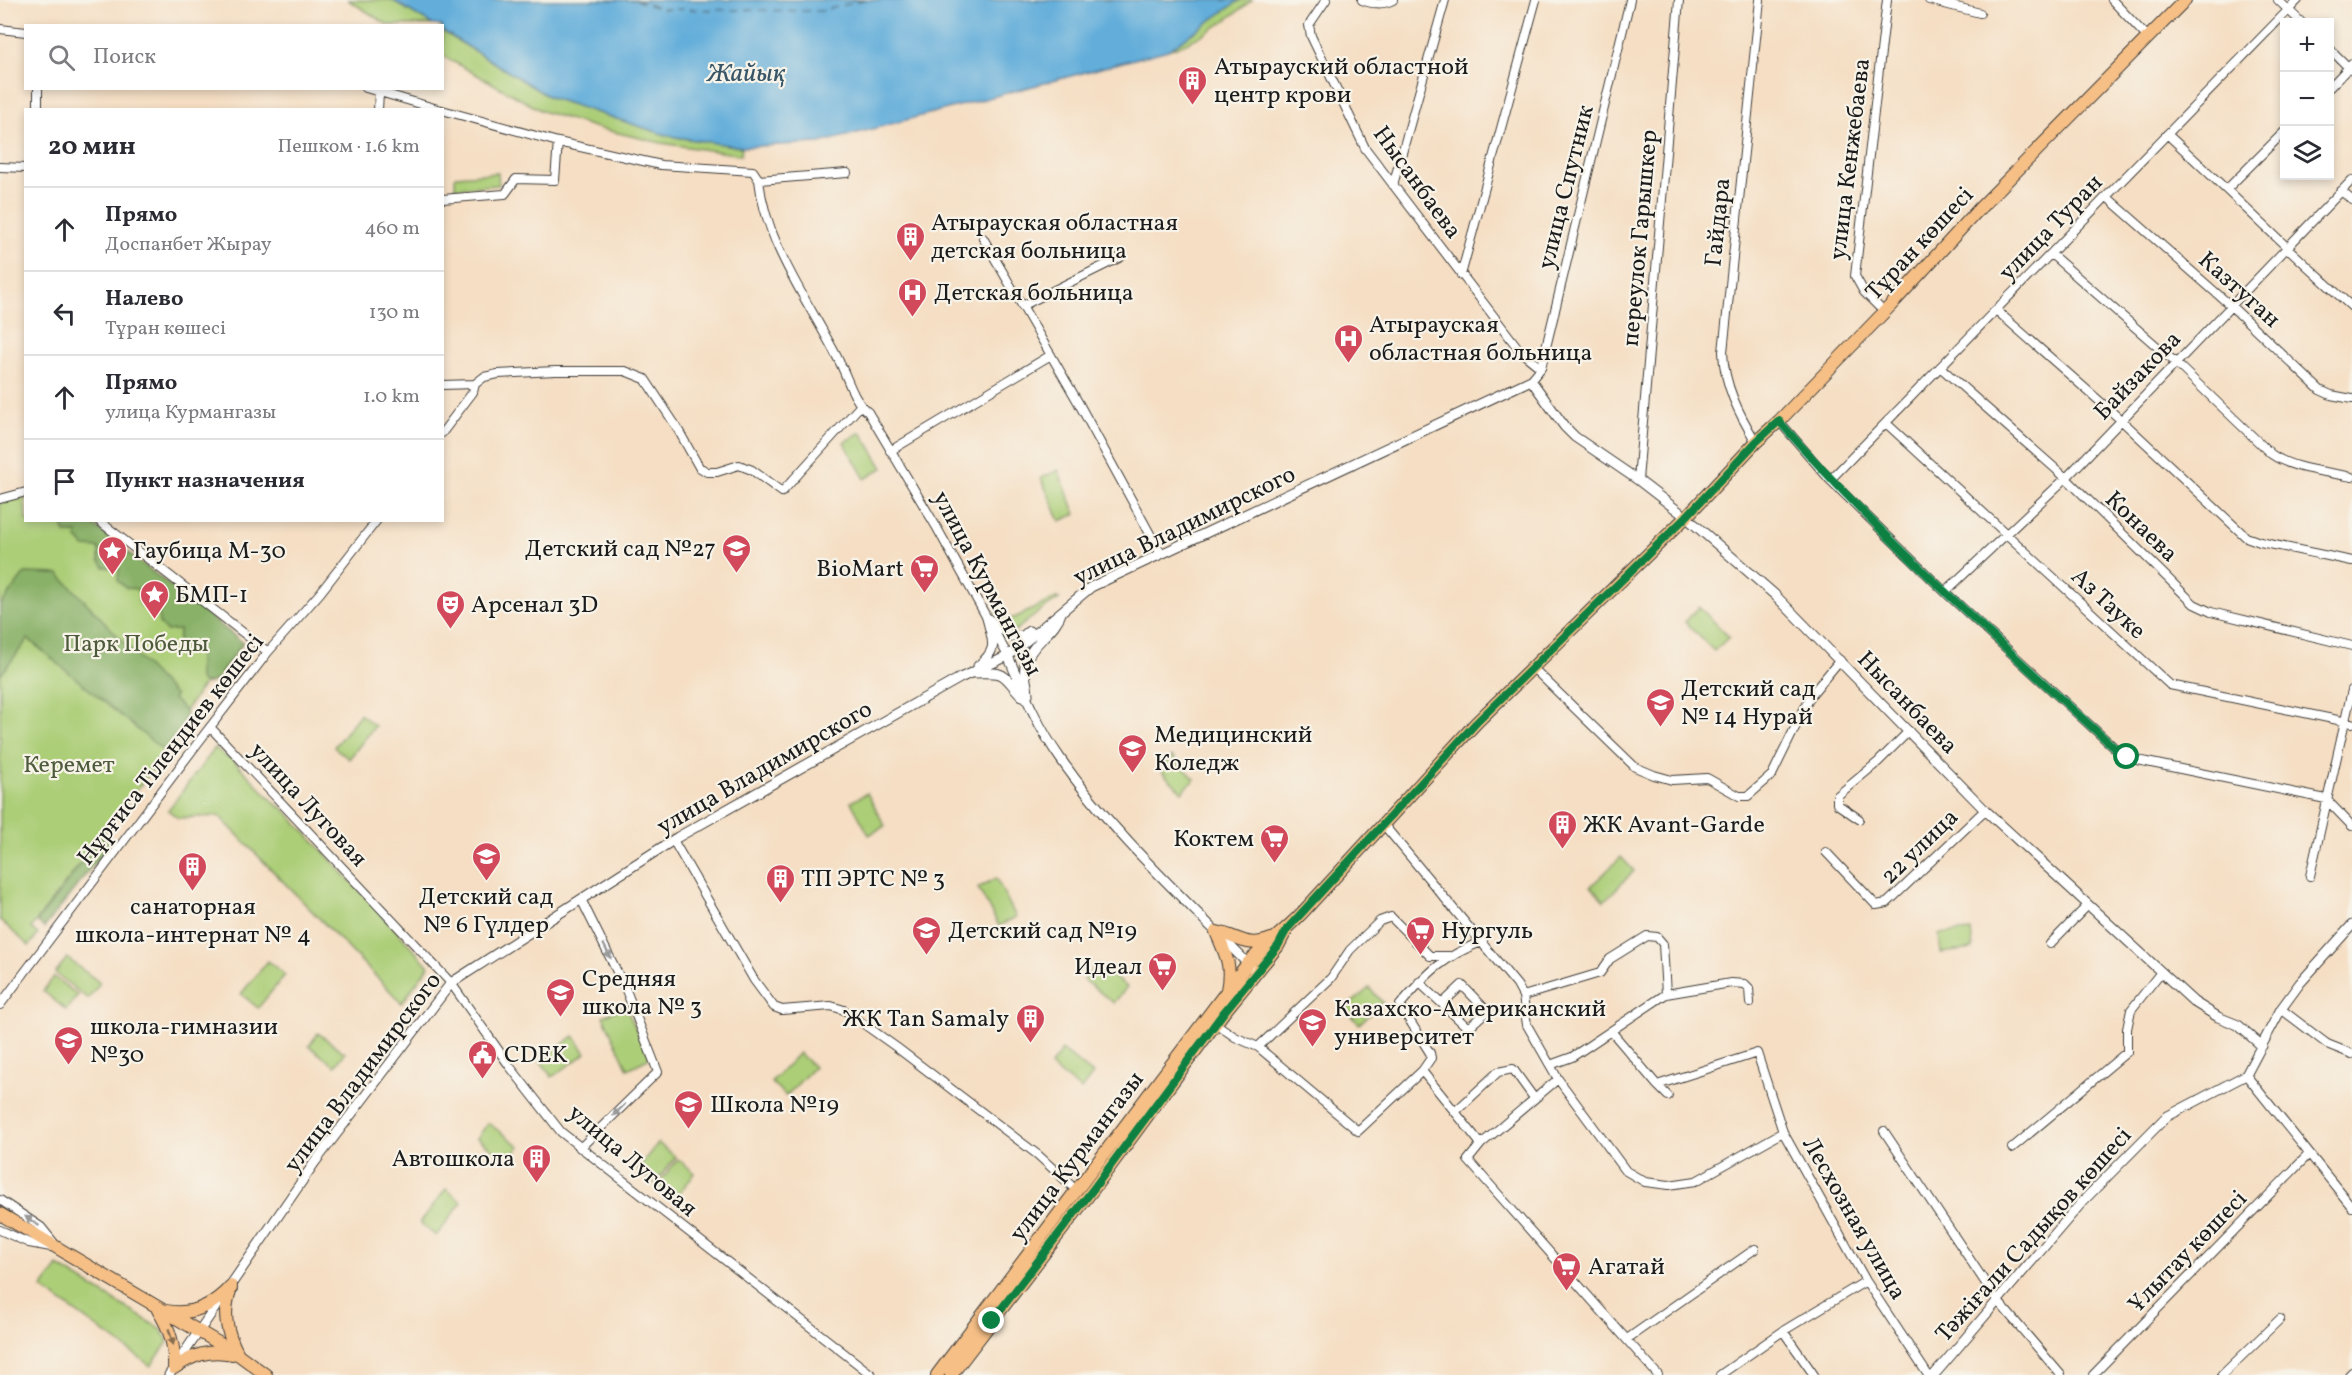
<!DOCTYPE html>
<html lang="ru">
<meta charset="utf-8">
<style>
body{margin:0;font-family:Vollkorn,serif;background:#f7f7f7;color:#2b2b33}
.controls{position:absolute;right:18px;top:18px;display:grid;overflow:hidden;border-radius:0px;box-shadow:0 3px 9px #0003}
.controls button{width:54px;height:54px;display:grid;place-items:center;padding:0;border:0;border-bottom:2px solid #e1e1e2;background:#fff;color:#2b2b33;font:30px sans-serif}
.stop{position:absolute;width:18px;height:18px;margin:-14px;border:4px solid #0b8043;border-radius:50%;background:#fff}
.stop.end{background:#0b8043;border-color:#fff;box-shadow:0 2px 6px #0008}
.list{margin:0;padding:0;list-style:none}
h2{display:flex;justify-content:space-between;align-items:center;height:78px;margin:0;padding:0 24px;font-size:26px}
h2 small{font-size:20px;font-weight:400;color:#7c7c81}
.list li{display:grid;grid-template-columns:39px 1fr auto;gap:18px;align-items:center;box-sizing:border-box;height:84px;padding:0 24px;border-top:2px solid #e1e1e2}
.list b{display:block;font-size:22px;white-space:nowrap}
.list p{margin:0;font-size:20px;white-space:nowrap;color:#7c7c81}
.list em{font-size:20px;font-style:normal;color:#7c7c81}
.icon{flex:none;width:33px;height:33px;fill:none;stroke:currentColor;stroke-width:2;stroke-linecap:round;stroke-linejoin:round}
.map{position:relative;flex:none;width:2352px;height:1375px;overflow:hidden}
.search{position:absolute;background:#fff;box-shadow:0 3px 9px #0003;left:24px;top:24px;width:420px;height:66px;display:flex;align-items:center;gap:15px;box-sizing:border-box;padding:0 21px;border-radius:0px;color:#7c7c81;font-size:22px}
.panel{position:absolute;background:#fff;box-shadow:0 3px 9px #0003;left:24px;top:108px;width:420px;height:414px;border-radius:0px}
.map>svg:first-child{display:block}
</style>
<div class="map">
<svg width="2352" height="1375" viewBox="0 0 2352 1375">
<rect width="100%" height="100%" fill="#f7f3e8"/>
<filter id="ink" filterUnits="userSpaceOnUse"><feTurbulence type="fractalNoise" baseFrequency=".0167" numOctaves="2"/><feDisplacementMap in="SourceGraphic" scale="12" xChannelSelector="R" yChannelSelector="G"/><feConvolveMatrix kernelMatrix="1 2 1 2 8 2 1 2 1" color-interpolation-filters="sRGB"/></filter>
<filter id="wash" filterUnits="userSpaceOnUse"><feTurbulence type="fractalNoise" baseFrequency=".008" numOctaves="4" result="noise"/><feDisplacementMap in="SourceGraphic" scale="24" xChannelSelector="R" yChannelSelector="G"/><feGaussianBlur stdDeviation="1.35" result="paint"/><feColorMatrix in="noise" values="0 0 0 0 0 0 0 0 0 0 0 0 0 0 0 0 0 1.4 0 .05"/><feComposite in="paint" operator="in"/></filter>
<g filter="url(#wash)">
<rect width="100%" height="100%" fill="#f5dec3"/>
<path fill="#acce77" stroke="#64754a" stroke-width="1.5" d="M348,0H392L433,25H388Z
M1240,0H1252C1227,21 1200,40 1168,50Z
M442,31L549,97L669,136L742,147L741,155L661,143L597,128L542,111L443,56Z
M498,173L499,185L455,188V176Z
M861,432L883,468L865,479L844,442Z
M1058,470L1076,514L1060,521L1041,478Z
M25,496L26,520L88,521L243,643L215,681L204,684L185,711L182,731L31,928L38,934L29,946L0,920V502Z
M1056,598L1059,599L1043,609L1012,633C1004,628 1001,619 994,612L997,611L1006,618H1014Z
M1699,607L1729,637L1714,651L1685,622Z
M360,714L375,726L349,759L334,747Z
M215,748L228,758L230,757L279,807H282L429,966L402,1003L219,816L178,818L168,810Z
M1172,756L1195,779L1182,792L1159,769Z
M867,793L885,826L869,835L851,802Z
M1621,857L1634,871L1604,901L1591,886Z
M996,878L1016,917L999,926L978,888Z
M1971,931L1973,949L1941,953L1939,934Z
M67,958L100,983L88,999L55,973Z
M268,961L285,975L258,1008L241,994Z
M1097,964L1127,987L1114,1003L1084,980Z
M54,977L78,995L66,1010L43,991Z
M1369,988L1383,1003L1359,1024L1345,1009Z
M625,1006L650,1058L628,1069L603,1016Z
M318,1033L345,1053L335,1066L309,1046Z
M574,1036L586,1053L552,1077L540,1060Z
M1062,1050L1093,1074L1081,1090L1050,1066Z
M799,1053L814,1067L786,1096L771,1082Z
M488,1123L520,1146L509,1161L477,1138Z
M658,1143L676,1157L655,1183L637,1169Z
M678,1159L695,1173L674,1199L657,1185Z
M446,1189L462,1202L436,1236L420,1223Z
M58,1266L161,1329L168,1342L151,1366L42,1288Z"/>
<path fill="#89b168" stroke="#526642" stroke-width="1.5" d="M61,521H88L243,643L215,681L204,684L199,679V652L187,651L178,644L179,630L166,631L159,623V609H146L139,602L138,589L126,588L118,581L119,568L104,567L99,560V548L85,547L77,539V533H65Z
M25,573L59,574L175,696L173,699L186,712L182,731L166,753L28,639L0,676V606Z
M102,836L111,842L44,928L37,921Z"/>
<path fill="#62adda" stroke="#3f647b" stroke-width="1.5" d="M392,0H1240L1168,50L820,143L742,147L669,136L549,97L443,31L442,26L433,25Z"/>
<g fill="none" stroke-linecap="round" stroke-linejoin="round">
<path stroke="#385668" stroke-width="1.5" stroke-dasharray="8 6" stroke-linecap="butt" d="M635,0L661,9L822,11L863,0"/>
</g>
</g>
<g filter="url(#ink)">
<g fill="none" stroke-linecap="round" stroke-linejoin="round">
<defs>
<path id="minor" d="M1326,0L1309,25L1311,36L1365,148L1521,352L1541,368
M1362,0C1371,4 1384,5 1393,0
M1929,0L1980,13
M2112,0L2148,38
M2278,0L2301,22
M0,29L26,32
M2330,49L2352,71
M2330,87L2352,64
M38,88V110
M366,88L441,110
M378,110L379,92
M442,110L558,142L661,165L753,171L759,180L847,173
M2167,134C2229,191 2289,251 2352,307
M0,167L26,168
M759,180C766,246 810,303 839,361C848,378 853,401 868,412L937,528L1008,656
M1393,185L1445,0
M2227,189L2284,132
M2341,191L2352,200
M2107,197L2231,306L2320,390L2331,395L2352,399
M442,199L505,194L516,179L555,180L558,142
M983,238L1078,402L1161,554
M2051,254L2176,363L2271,454C2294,470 2325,471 2352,477
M1461,275L1536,0
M1022,306L1121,257
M1996,310L2121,420L2246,537L2260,542L2352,561
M1884,312L1864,292L1855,276L1887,0
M1940,367L2066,478L2194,604L2211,612L2352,646
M1531,380L1541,368L1630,0
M442,385L475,384L484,377L498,374L555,371H625L645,379L676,426L699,467L707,472H717L739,465L752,470L782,492L860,406
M1779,421L1830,480L1945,592L2118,751L2137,760L2326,799L2352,826
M1886,423L2170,685L2352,723
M442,433L473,392L475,384
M1756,442C1739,414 1724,385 1723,352L1760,0
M890,451L1051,355
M1638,480L1679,0
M1830,480L2298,0
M0,499L26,492
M98,520L268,652
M1945,592L2066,478L2352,180
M1532,667L1635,767L1654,775L1672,780L1707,778L1739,796H1748L1772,775L1811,695L1840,660
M210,727L451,983L511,1068L561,1132L872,1375
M1859,819L1837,804V796L1878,762L1909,731
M1383,824L1517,985L1523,996L1527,1025L1558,1079L1626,1171L1645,1182L1669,1185L1696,1181L1783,1132L1866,1281L1928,1375
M673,840L754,980L774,1007L782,1010L831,1006L844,1010L896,1047L1038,1155L1076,1190
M1826,852L1876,905L1887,903L1985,810
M2310,876L2352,690
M2050,944L2088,905
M1419,982L1468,1028L1487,1011L1462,985L1443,1003
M1523,996L1600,973L1610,959L1647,936L1657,937L1663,944L1666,994
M0,1005L197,744L268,652L320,593L377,520
M2281,1009L2327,1044L2352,1054
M1212,1021L1235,1037L1258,1047L1358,1131L1422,1071
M1611,1031L1657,1085L1757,1053L1783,1132
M1258,1047L1331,978L1350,950L1380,921L1391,917L1430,956H1449
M1550,1065L1572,1057L1666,994L1731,983L1745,984L1749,988L1750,1003
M2246,1075L2352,1207
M1558,1079L1481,1144L1468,1160L1658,1375
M1657,1085L1668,1096
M1456,1111L1498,1072L1513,1069L1534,1098
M1884,1131L1997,1300L2061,1375
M1481,1144L1422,1071L1431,1058L1430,1053L1400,1005C1427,973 1443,957 1483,941
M580,1148L658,1072L626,990L581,899
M2012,1148L2127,1052V1029L2131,1010L2161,972
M0,1200L41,1227L54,1243
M0,1230L29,1243L51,1247
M1783,1331L1814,1375
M1627,1339L1755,1249
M1720,1375L1783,1331L1866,1281
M2093,1375L2308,1155
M2222,1375L2280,1319
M2349,1375L2352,1372"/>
<path id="tertiary" d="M987,618L1012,637L1023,636L1029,631
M1008,656C1023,691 1038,727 1060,758C1114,836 1186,900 1252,968
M978,666C999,649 993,642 987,618
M974,673C1009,672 1000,673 1022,696
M1028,695C1028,684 1022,672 1026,661C1033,642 1056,631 1062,611
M169,1375L315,1162L451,983L678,837L960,678L1008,656L1091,587L1531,380L1564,426L1575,437L1638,480L1686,517L1775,595L1985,810L2194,1002L2218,1017L2238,1025L2262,1046
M1934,1375L2083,1201L2166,1117L2246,1075L2281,1009L2300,983L2352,925"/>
<path id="primary" d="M1216,932C1226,955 1232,965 1227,990
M1216,932C1240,936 1245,949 1271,939
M0,1214L239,1355L266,1375
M231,1288C222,1312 226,1332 238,1354
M158,1310C170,1329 175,1346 174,1368
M166,1311C192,1316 214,1305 231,1286
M174,1368C193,1355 209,1349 232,1354
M937,1375L1248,963C1265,945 1285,931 1302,913L1476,723L1686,517L1756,442L1779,421L1893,303L1979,209L2185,0
M951,1375L1094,1188L1224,1012L1278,946L1286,931"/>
</defs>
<use href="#minor" stroke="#3d3935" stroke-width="10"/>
<use href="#tertiary" stroke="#3d3935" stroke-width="11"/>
<use href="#primary" stroke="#3d3935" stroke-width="14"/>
<use href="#minor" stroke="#fff" stroke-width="8"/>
<use href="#tertiary" stroke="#fff" stroke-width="9"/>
<use href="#primary" stroke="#f5bf86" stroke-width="12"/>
</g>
<defs><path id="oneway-solid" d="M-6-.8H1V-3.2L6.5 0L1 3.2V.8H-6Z" transform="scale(1.5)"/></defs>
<g fill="#999">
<use href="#oneway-solid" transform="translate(607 951) rotate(63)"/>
<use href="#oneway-solid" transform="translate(619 1110) rotate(136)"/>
<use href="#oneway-solid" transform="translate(32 1221) rotate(-146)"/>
</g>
<use fill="#886e51" href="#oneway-solid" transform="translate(171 1337) rotate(74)"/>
</g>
<g fill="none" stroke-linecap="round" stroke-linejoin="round" filter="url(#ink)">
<path stroke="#0b8043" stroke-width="8" d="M992,1321L1094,1188L1224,1012L1278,946L1287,929L1476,723L1686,517L1756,442L1779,421C1882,540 2002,644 2118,751L2127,757"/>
</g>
<defs>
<symbol id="building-pin" viewBox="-11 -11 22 30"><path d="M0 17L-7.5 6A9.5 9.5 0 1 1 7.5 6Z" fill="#d1495b" stroke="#f7f3e8"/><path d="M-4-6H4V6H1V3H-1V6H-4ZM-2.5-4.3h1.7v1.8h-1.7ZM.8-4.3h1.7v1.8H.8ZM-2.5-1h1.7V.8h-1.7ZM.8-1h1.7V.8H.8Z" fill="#fff"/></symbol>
<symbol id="hospital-pin" viewBox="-11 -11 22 30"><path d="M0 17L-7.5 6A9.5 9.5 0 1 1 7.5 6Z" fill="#d1495b" stroke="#f7f3e8"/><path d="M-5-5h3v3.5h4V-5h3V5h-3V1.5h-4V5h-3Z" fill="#fff"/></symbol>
<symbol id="school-pin" viewBox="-11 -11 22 30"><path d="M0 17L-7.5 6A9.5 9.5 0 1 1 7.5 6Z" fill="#d1495b" stroke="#f7f3e8"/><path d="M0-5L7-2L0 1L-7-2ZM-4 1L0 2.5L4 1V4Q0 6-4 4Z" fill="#fff"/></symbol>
<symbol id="sight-pin" viewBox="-11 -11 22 30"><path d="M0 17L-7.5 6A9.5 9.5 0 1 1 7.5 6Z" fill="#d1495b" stroke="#f7f3e8"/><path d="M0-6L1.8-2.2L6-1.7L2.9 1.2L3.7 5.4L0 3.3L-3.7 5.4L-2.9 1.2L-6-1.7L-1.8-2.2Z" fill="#fff"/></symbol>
<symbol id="supermarket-pin" viewBox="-11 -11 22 30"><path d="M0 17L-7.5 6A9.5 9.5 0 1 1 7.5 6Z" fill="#d1495b" stroke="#f7f3e8"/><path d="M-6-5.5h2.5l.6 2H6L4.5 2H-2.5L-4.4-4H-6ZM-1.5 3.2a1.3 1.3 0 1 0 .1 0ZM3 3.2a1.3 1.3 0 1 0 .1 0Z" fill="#fff"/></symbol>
<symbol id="theatre-pin" viewBox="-11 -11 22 30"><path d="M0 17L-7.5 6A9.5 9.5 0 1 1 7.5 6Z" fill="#d1495b" stroke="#f7f3e8"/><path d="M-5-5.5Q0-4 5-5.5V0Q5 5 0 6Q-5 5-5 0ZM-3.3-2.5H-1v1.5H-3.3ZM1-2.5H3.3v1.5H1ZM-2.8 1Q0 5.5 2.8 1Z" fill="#fff"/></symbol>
<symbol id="university-pin" viewBox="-11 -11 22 30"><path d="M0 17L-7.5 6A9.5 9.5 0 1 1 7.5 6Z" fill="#d1495b" stroke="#f7f3e8"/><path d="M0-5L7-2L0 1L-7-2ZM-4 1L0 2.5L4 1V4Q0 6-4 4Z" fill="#fff"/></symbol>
<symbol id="civic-pin" viewBox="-11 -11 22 30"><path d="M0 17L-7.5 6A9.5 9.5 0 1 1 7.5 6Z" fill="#d1495b" stroke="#f7f3e8"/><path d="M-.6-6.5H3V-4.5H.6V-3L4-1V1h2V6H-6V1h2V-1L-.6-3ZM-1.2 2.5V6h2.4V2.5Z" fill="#fff"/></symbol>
</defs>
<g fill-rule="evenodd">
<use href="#building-pin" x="1176" y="64" width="33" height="45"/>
<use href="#building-pin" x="894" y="220" width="33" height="45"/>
<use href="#hospital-pin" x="896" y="276" width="33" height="45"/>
<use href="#hospital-pin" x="1332" y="322" width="33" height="45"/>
<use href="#school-pin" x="720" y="532" width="33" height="45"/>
<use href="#sight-pin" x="96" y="534" width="33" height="45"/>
<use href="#supermarket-pin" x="908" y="552" width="33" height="45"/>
<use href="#sight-pin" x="138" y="578" width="33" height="45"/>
<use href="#theatre-pin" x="434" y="588" width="33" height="45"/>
<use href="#school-pin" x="1644" y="686" width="33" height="45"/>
<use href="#university-pin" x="1116" y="732" width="33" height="45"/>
<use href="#building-pin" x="1546" y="808" width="33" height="45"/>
<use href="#supermarket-pin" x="1258" y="822" width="33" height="45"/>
<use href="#school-pin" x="470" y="840" width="33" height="45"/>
<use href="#building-pin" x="176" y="850" width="33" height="45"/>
<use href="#building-pin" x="764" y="862" width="33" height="45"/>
<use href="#school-pin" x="910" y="914" width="33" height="45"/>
<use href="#supermarket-pin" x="1404" y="914" width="33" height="45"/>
<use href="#supermarket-pin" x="1146" y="950" width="33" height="45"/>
<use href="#school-pin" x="544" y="976" width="33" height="45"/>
<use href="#building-pin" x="1014" y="1002" width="33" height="45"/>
<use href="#university-pin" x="1296" y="1006" width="33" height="45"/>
<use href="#school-pin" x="52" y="1024" width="33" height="45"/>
<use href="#civic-pin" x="466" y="1038" width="33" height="45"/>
<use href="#school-pin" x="672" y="1088" width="33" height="45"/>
<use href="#building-pin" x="520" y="1142" width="33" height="45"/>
<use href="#supermarket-pin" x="1550" y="1250" width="33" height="45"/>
</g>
<g text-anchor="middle" stroke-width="4.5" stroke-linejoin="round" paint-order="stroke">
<g font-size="24" fill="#1c1c1c" stroke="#f7f3e8" text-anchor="start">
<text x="1214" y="74">Атырауский областной<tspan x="1214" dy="28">центр крови</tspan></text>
<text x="931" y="230">Атырауская областная<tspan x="931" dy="28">детская больница</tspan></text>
<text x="934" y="300">Детская больница</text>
<text x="1369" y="332">Атырауская<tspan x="1369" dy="28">областная больница</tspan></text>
<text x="716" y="556" text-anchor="end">Детский сад №27</text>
<text x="133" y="558">Гаубица М-30</text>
<text x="904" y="576" text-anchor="end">BioMart</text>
<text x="175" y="602">БМП-1</text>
<text x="471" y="612">Арсенал 3D</text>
<text x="1681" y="696">Детский сад<tspan x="1681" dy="28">№ 14 Нурай</tspan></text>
<text x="1154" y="742">Медицинский<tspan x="1154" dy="28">Коледж</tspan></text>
<text x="1583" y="832">ЖК Avant-Garde</text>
<text x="1254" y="846" text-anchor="end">Коктем</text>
<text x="801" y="886">ТП ЭРТС № 3</text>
<text x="486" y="904" text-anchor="middle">Детский сад<tspan x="486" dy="28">№ 6 Гүлдер</tspan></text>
<text x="193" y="914" text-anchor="middle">санаторная<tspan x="193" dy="28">школа-интернат № 4</tspan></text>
<text x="948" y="938">Детский сад №19</text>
<text x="1441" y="938">Нургуль</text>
<text x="1142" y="974" text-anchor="end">Идеал</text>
<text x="582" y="986">Средняя<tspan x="582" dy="28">школа № 3</tspan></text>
<text x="1334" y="1016">Казахско-Американский<tspan x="1334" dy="28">университет</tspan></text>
<text x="1009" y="1026" text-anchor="end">ЖК Tan Samaly</text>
<text x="90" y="1034">школа-гимназии<tspan x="90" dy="28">№30</tspan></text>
<text x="504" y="1062">CDEK</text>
<text x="710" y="1112">Школа №19</text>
<text x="515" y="1166" text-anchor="end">Автошкола</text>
<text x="1588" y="1274">Агатай</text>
</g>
<g font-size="24" fill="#1c1c1c" stroke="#f7f3e8">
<text transform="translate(1849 159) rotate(-83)" y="8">улица Кенжебаева</text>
<text transform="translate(1418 182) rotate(54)" y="8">Нысанбаева</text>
<text transform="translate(1565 187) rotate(-76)" y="8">улица Спутник</text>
<text transform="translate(1717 222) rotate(-84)" y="8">Гайдара</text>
<text transform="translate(2050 227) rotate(-46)" y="8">улица Туран</text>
<text transform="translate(1639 238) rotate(-85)" y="8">переулок Гарышкер</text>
<text transform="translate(1919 243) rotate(-47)" y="8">Тұран көшесі</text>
<text transform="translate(2240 289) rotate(42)" y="8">Казтуган</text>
<text transform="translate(2137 375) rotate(-46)" y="8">Байзакова</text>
<text transform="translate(1184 525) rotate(-26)" y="8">улица Владимирского</text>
<text transform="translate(2142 526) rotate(44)" y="8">Конаева</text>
<text transform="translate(988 583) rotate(62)" y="8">улица Курмангазы</text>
<text transform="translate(2109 603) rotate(43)" y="8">Аз Тауке</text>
<text transform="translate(1908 702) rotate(46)" y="8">Нысанбаева</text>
<text transform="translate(170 749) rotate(-52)" y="8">Нұрғиса Тілендиев көшесі</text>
<text transform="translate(764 767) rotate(-30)" y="8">улица Владимирского</text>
<text transform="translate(309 804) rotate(47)" y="8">улица Луговая</text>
<text transform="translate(1919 846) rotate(-44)" y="8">22 улица</text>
<text transform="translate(362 1072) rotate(-53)" y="8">улица Владимирского</text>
<text transform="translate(1076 1156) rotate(-53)" y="8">улица Курмангазы</text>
<text transform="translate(633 1160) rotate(40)" y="8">улица Луговая</text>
<text transform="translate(1855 1218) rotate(60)" y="8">Лесхозная улица</text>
<text transform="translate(2033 1234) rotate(-48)" y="8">Тәжіғали Садықов көшесі</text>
<text transform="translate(2187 1251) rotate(-46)" y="8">Ұлытау көшесi</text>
</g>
<g font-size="24" fill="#4e5a3c" stroke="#f7f3e8">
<text x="136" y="651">Парк Победы</text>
<text x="69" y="772">Керемет</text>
</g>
<g font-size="26" font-style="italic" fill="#385668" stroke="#f7f3e8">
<text x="746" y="81">Жайық</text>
</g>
</g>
</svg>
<div class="controls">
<button>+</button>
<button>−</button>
<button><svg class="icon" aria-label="layers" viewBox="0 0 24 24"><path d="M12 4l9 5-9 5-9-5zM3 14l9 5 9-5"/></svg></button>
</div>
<div class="stop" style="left:2127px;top:757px"></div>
<div class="stop end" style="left:992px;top:1321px"></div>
<div class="search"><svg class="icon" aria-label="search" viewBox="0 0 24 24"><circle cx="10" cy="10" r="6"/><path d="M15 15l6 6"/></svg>Поиск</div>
<section class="panel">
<h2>20 мин<small>Пешком · 1.6 km</small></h2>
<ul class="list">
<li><svg class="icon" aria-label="ahead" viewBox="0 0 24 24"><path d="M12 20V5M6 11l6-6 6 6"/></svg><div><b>Прямо</b><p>Доспанбет Жырау</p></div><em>460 m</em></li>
<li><svg class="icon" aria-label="left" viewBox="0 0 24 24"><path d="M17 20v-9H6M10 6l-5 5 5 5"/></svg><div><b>Налево</b><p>Тұран көшесі</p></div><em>130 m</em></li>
<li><svg class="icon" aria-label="ahead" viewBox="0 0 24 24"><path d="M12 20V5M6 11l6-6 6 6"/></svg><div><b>Прямо</b><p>улица Курмангазы</p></div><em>1.0 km</em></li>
<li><svg class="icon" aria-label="arrive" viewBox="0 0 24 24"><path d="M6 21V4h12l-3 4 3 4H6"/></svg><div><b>Пункт назначения</b></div></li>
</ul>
</section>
</div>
